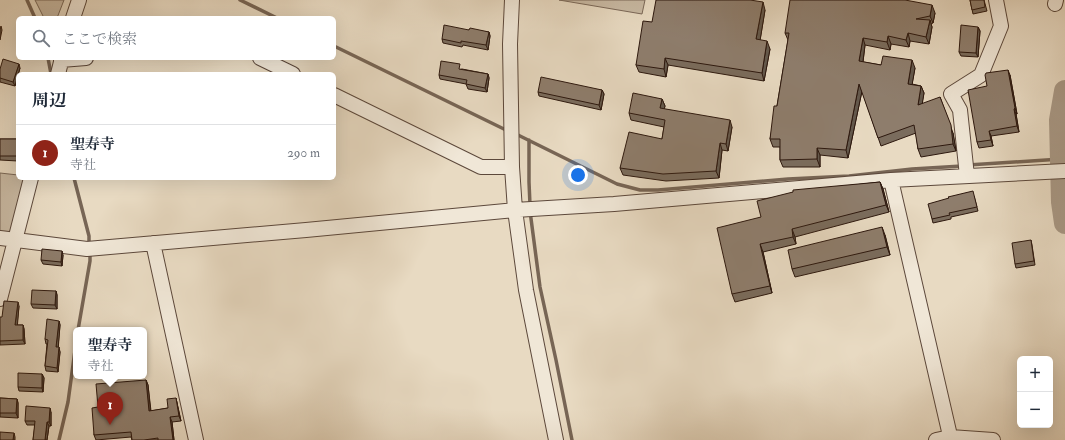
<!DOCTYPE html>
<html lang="ja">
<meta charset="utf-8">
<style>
body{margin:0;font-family:"IM FELL Double Pica","Noto Serif JP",serif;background:#f2f2f3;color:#1f2937}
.controls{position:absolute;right:12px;bottom:12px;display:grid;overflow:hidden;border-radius:6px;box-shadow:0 4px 16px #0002}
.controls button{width:36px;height:36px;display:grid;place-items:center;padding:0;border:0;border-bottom:1px solid #e0e1e3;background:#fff;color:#1f2937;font:20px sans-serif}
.you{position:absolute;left:578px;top:175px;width:14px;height:14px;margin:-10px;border:3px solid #fff;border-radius:50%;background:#1a73e8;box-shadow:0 0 0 6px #1a73e833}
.badge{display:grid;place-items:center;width:26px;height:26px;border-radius:50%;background:#8f2418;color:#fff;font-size:13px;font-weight:700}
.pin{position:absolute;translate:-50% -33px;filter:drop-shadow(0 1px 2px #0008)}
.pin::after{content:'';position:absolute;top:21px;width:14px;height:12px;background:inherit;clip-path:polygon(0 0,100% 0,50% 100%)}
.popup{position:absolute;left:73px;top:327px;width:74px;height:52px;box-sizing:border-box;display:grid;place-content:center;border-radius:6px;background:#fff;filter:drop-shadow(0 1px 3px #0005);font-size:13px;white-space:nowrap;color:#747a83}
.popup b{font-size:15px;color:#1f2937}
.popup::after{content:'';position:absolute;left:50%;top:100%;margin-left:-8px;border:8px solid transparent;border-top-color:#fff}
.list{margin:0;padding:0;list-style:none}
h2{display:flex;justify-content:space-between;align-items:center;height:52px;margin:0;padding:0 16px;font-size:17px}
h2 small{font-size:13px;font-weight:400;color:#747a83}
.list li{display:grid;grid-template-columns:26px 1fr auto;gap:12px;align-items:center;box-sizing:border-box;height:56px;padding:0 16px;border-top:1px solid #e0e1e3}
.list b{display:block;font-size:15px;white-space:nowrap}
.list p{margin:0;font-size:13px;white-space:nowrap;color:#747a83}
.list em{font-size:13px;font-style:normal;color:#747a83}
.icon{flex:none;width:22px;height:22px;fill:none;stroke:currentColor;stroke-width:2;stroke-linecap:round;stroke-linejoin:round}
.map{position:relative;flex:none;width:1065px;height:440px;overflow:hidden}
.search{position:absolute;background:#fff;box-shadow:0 4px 16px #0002;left:16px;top:16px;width:320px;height:44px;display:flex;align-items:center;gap:10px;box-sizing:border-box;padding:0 14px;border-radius:6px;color:#747a83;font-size:15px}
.panel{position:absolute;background:#fff;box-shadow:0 4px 16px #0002;left:16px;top:72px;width:320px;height:108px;border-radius:6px}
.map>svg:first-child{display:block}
</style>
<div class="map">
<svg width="1065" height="440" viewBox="0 0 1065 440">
<rect width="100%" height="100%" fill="#e8dac2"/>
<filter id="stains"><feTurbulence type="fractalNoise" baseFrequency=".005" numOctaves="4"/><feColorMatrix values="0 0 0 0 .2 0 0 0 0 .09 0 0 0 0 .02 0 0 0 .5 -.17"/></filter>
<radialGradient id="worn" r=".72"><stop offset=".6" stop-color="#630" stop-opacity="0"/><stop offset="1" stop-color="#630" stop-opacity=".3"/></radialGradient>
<path fill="#c8b9a3" stroke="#7a6858" d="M35,0H64L57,18H44Z
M559,0H645L642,14Z
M0,173L18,175V178H31L17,236L0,234Z"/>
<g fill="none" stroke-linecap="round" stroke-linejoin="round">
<path stroke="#776555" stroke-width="3.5" d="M27,0L35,18
M240,0L277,18
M334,46L508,131
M48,58L51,74
M516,134L617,184L640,190H658L788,179L849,176L912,169L962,166
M529,140V182L530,205
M968,165L1061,159
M74,178L89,236V245
M530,211L540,287L556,360L572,440
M78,330L90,261V251
M59,440L68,402L76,343"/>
<path stroke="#a89885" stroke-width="22" d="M1065,91L1060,120L1062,202L1065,223"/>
<defs>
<path id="minor" d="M512,0L510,44L512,167L515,210L526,290L556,440
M1055,4L1056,0
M73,18L79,0
M260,58L293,74
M61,60L86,58
M58,74L62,58
M334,95L481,167H512
M967,176L960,110L951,94L981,75L1001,26L996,0
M891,180L951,440
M0,238L87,249L306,230L515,210L614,204L891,180L1065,171
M153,243L196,440
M0,299L31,178
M936,440L950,437L993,440"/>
</defs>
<use href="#minor" stroke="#5c483b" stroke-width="16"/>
<use href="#minor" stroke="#f0e7d7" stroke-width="14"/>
</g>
<path fill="#7a6c5d" stroke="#2d180e" d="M970,0H984L987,11L973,14Z
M765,10L760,40L770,49L764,81L668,65L666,77L639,72L636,65L652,22Z
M935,13L933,23L931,24L932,27L929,44L910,41L909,47L891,44L890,50L865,45L863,62L881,65L915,68L912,84L921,86L924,93L922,103L953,133L956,151L921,157L918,149L916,133L881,146L862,91L848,158L820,155V167H783L780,160V147H773L770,139L777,106L788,40L785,33Z
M978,27L980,31L978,57L961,56L959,52Z
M469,30L489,32L490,36L488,50L463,45L462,47L443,43L442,39Z
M20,68L15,86L0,82V69Z
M462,69L488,74L489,78L487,92L468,89L466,84L440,79L439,75Z
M1010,75L1017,114H1016L1019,132L991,136L993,146L979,148L977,142Z
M602,90L604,94L601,110L539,96L538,92Z
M662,99L665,106L664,109L732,127L728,151L722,150L719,178L666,181L623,175L620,168L662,139L664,127L631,120L629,113Z
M0,139H18V161L0,160Z
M880,182L883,189L889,212L795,237L796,244L763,252L772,293L735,302L732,294L761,217L793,192Z
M974,196L978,211L951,217V219L933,223L932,219Z
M885,235L890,255L795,277L792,269Z
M1031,240L1032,245L1035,265L1016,268L1015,264Z
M63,255L62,266L43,264L41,260Z
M56,291L57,295V309L33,308L31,304Z
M19,306L17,325H23L24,329L25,344L0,345V319L2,317Z
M59,321L60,325L58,347L60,352L58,372L46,371L45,366L47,344H46L45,339Z
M42,374L44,378L43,392L19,391L18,387Z
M146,380L148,385L151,411L168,408L176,398L177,403L181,421L172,422L174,440H132L131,437L96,440L94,435L98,407Z
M0,398L17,399L18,403V418L0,417Z
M51,412V426H49L47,440H33L35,425H27L25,421Z"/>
<path fill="#63584c" stroke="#2d180e" d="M763,2L765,10L759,47L756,39Z
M932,5L935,13L933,23L930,16Z
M930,20L932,27L929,44L926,37Z
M1,26L2,30L0,40V30Z
M978,27L980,31L978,57L976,53Z
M489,32L490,36L488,50L486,45Z
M908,33L910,41L909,47L906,40Z
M888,36L891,44L890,50L887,42Z
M863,38L865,45L862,69L859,61Z
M767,41L770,49L764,81L762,73Z
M665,58L668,65L666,77L664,69Z
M912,60L915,68L911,91L908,84Z
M19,64L20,68L15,86L13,82Z
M1008,70L1010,75L1017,114L1015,108Z
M488,74L489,78L487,92L485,88Z
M859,84L862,91L848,158L846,150Z
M921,86L924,93L921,112L918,105Z
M602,90L604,94L601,110L599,105Z
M940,97L953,133L956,151L953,144Z
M662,99L665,106L663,115L660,108Z
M1014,109L1016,114L1019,132L1017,126Z
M730,120L732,127L728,151L726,144Z
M989,131L991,136L993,146L991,140Z
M720,143L722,150L719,178L716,171Z
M817,148L820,155V167L817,159Z
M880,182L883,189L889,212L886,205Z
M882,227L885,235L890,255L887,247Z
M792,229L795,237L796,244L793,237Z
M760,244L763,252L772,293L770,286Z
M62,251L63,255L62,266L61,262Z
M56,291L57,295V309L55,305Z
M18,302L19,306L17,330L15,325Z
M59,321L60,325L58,351L56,347Z
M23,325L24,329L25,344L23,340Z
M59,347L60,352L58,372L57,368Z
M42,374L44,378L43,392L42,388Z
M146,380L148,385L151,416L149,411Z
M176,398L177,403L181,421L179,416Z
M17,399L18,403V418L16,413Z
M50,408L51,412V426L49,422Z
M170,417L172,422L174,440H173Z
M47,422L49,426L47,440H45Z
M14,433L15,437V440H13Z"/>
<path fill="#8e7d6c" stroke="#2d180e" d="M656,0H750L763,2L756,39L767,41L762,73L665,58L664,69L636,65L643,21L652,22Z
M790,0H905L932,5L930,16L916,19L930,20L926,37L908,33L906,40L888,36L887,42L863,38L859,61L881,65L883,56L912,60L908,84L921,86L918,105L940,97L951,125L953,144L918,149L914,125L878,138L859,84L846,150L817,148V159L780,160V139H770L774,106H777L789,33H785Z
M970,0H984L985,7L972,10Z
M444,25L469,30L470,28L489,32L486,45L461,41V43L442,39Z
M961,25L978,27L976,53L959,52Z
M3,59L19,64L13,82L0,78V69Z
M441,61L460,64L459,69L488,74L485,88L466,84L467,80L439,75Z
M1008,70L1015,108L1014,109L1017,126L989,131L991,140L977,142L968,90L987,86L985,75L986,73Z
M541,77L602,90L599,105L538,92Z
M633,93L662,99L660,108L730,120L726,144L720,143L716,171L663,174L620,168L629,132L662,139L665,120L629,113Z
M0,139H18V156H0Z
M880,182L886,205L792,229L793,237L760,244L770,286L732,294L717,228L761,217L757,201L793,192V190Z
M973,191L977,207L949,213L950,215L932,219L928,204L949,198L948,197Z
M882,227L887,247L792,269L788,250Z
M1031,240L1034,261L1015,264L1012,243Z
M42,249L62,251L61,262L41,260Z
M32,290L56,291L55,305L31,304Z
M4,301L18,302L15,325H23V340L0,341V317H2Z
M47,319L59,321L56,347H59L57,368L45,366L48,340L45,339Z
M18,373L42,374V388L18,387Z
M146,380L149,411L168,408L167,399L176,398L179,416L170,417L173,440H158V438L144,440H132L131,432L94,435L92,408L98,407L96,384Z
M0,398L17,399L16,413H0Z
M26,406L50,408L49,422H47L45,440H33L35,421H25Z
M0,432L14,433L13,440H0Z"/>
<rect width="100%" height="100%" filter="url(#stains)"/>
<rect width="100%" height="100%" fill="url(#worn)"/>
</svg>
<div class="controls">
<button>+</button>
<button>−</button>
</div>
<div class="you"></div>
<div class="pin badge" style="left:110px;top:425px">1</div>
<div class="popup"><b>聖寿寺</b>寺社</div>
<div class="search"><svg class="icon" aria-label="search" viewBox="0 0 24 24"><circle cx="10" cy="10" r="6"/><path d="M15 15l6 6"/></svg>ここで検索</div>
<section class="panel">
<h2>周辺<small></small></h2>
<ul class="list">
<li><span class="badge">1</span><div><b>聖寿寺</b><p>寺社</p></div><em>290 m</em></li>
</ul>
</section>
</div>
